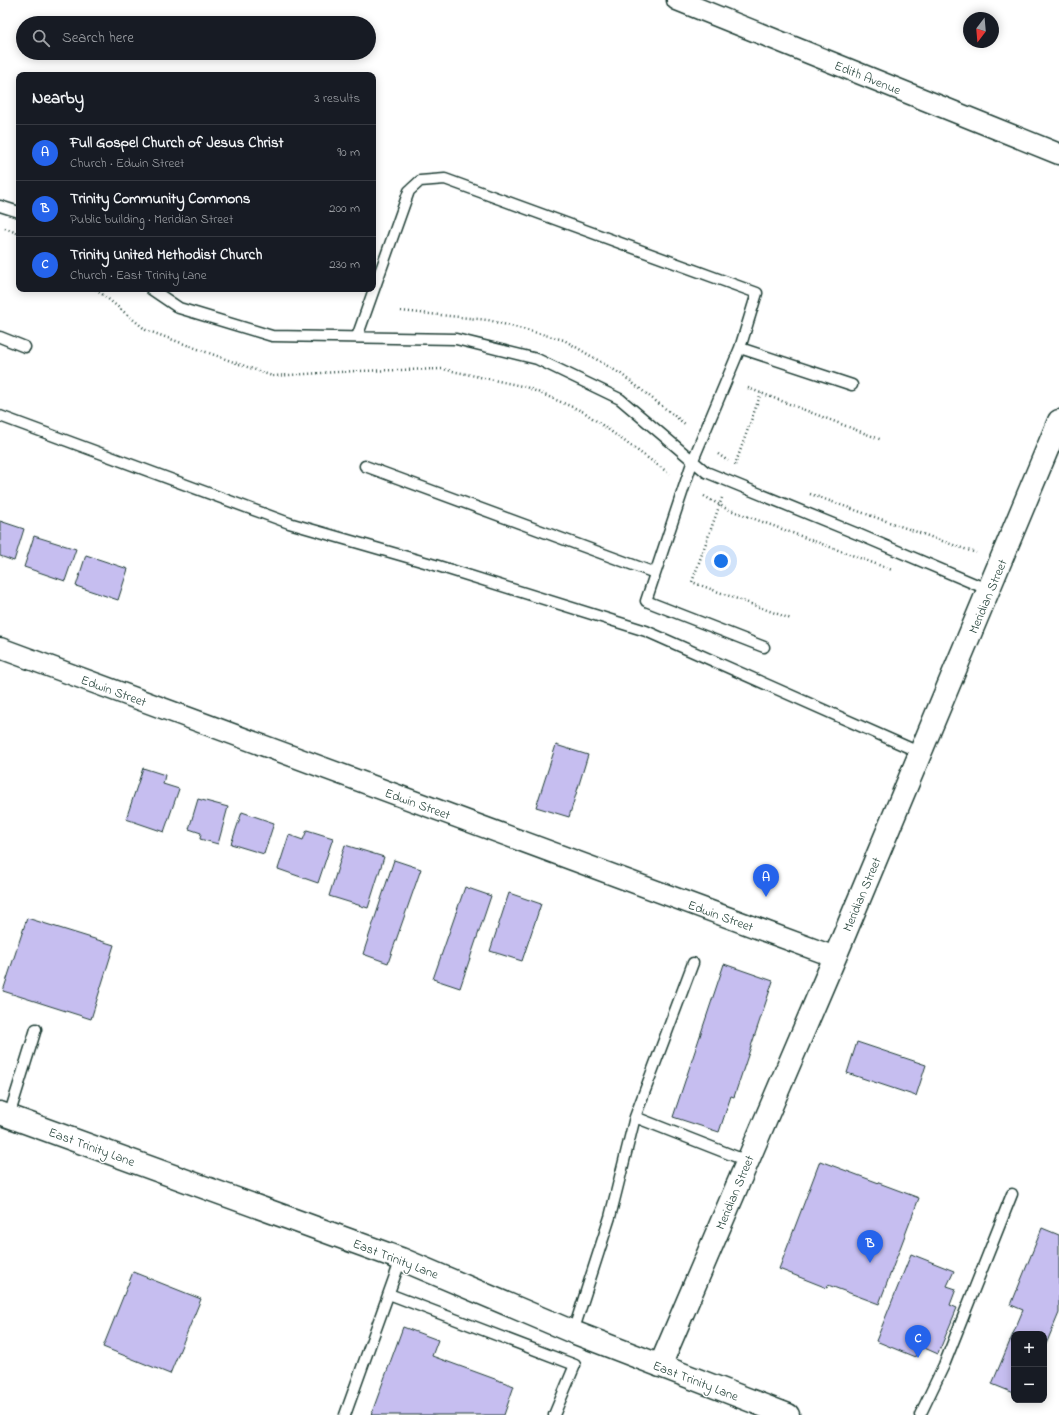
<!DOCTYPE html>
<meta charset="utf-8">
<style>
body{margin:0;font-family:"Indie Flower",sans-serif;background:#20242c;color:#f1f3f6}
.controls{position:absolute;right:12px;bottom:12px;display:grid;overflow:hidden;border-radius:8px;box-shadow:0 2px 10px #0003}
.controls button{width:36px;height:36px;display:grid;place-items:center;padding:0;border:0;border-bottom:1px solid #363941;background:#171b24;color:#f1f3f6;font:20px sans-serif}
.compass{position:absolute;left:963px;top:12px;width:36px;height:36px;border-radius:50%;background:#171b24;box-shadow:0 2px 10px #0003;rotate:196deg}
.you{position:absolute;left:721px;top:561px;width:14px;height:14px;margin:-10px;border:3px solid #fff;border-radius:50%;background:#1a73e8;box-shadow:0 0 0 6px #1a73e833}
.badge{display:grid;place-items:center;width:26px;height:26px;border-radius:50%;background:#2563eb;color:#fff;font-size:13px;font-weight:700}
.pin{position:absolute;translate:-50% -33px;filter:drop-shadow(0 1px 2px #0008)}
.pin::after{content:'';position:absolute;top:21px;width:14px;height:12px;background:inherit;clip-path:polygon(0 0,100% 0,50% 100%)}
.list{margin:0;padding:0;list-style:none}
h2{display:flex;justify-content:space-between;align-items:center;height:52px;margin:0;padding:0 16px;font-size:17px}
h2 small{font-size:13px;font-weight:400;color:#9ea1a6}
.list li{display:grid;grid-template-columns:26px 1fr auto;gap:12px;align-items:center;box-sizing:border-box;height:56px;padding:0 16px;border-top:1px solid #363941}
.list b{display:block;font-size:15px;white-space:nowrap}
.list p{margin:0;font-size:13px;white-space:nowrap;color:#9ea1a6}
.list em{font-size:13px;font-style:normal;color:#9ea1a6}
.icon{flex:none;width:22px;height:22px;fill:none;stroke:currentColor;stroke-width:2;stroke-linecap:round;stroke-linejoin:round}
.map{position:relative;flex:none;width:1059px;height:1415px;overflow:hidden}
.search{position:absolute;background:#171b24;box-shadow:0 2px 10px #0003;left:16px;top:16px;width:360px;height:44px;display:flex;align-items:center;gap:10px;box-sizing:border-box;padding:0 14px;border-radius:22px;color:#9ea1a6;font-size:15px}
.panel{position:absolute;background:#171b24;box-shadow:0 2px 10px #0003;left:16px;top:72px;width:360px;height:220px;border-radius:8px}
.map>svg:first-child{display:block}
</style>
<div class="map">
<svg width="1059" height="1415" viewBox="0 0 1059 1415">
<rect width="100%" height="100%" fill="#fff"/>
<filter id="ink" filterUnits="userSpaceOnUse"><feTurbulence type="fractalNoise" baseFrequency=".025" numOctaves="2"/><feDisplacementMap in="SourceGraphic" scale="8" xChannelSelector="R" yChannelSelector="G"/><feConvolveMatrix kernelMatrix="1 2 1 2 8 2 1 2 1" color-interpolation-filters="sRGB"/></filter>
<g filter="url(#ink)">
<path fill="#c6bef0" stroke="#1f3d34" d="M0,521L24,529L14,561L0,556Z
M34,536L76,549L65,581L24,567Z
M86,555L128,569L118,600L76,586Z
M556,745L588,755L569,817L536,807Z
M143,768L165,775L163,784L179,789L164,832L126,819Z
M198,799L228,807L218,844L200,839L201,833L189,829Z
M242,812L274,823L264,854L231,844Z
M307,830L333,838L318,883L278,869L289,835L303,840Z
M345,845L384,857L368,908L329,896Z
M394,860L421,869L388,963L363,954Z
M465,887L491,896L460,988L433,979Z
M509,893L541,904L522,961L490,951Z
M27,918L114,945L91,1019L3,991Z
M724,964L773,981L734,1097L731,1096L719,1132L673,1117Z
M857,1042L926,1065L916,1096L847,1073Z
M820,1161L919,1198L879,1304L828,1285L827,1288L779,1269Z
M1042,1228L1059,1235V1313L1044,1349V1334H1014V1393L992,1384L1023,1310L1011,1305Z
M911,1254L954,1271L947,1286L956,1289L950,1305L957,1308L938,1354L920,1346L915,1357L876,1341Z
M133,1272L201,1299L170,1374L103,1347Z
M403,1327L438,1340L432,1356L514,1386L504,1415H371Z"/>
<g fill="none" stroke-linecap="round" stroke-linejoin="round">
<defs>
<path id="lane" d="M0,206L19,212
M151,289L179,308L272,336L456,339L537,359L620,399L706,472L860,535L989,590
M0,337L25,347
M357,337L409,191L420,181L445,179L757,293L740,348
M0,416L289,523L435,565L646,631L921,753
M365,466L655,573
M764,647L646,601L693,460L740,348L852,385
M693,963L635,1117L747,1161
M9,1116L36,1029
M389,1294L575,1365L554,1415
M573,1332L610,1217L635,1117
M345,1415L401,1259
M920,1415L944,1365L1012,1194"/>
<path id="street" d="M677,0L1059,154
M0,648L835,957"/>
<path id="secondary" d="M0,1113L401,1259L573,1332L788,1415
M660,1366L835,957L1059,421"/>
</defs>
<use href="#lane" stroke="#1f3d34" stroke-width="13"/>
<use href="#street" stroke="#1f3d34" stroke-width="23"/>
<use href="#secondary" stroke="#1f3d34" stroke-width="25"/>
<path stroke="#1f3d34" stroke-width="2.5" stroke-dasharray="1 3" stroke-linecap="butt" d="M5,228L19,234
M96,289L146,330L272,376L356,371L443,369L526,387L584,412L670,474
M401,311L488,320L564,340L621,374L685,424
M748,388L882,440
M718,454L728,461
M735,465L761,393
M810,494L976,553
M704,496L725,508L892,570
M722,498L692,582L791,619"/>
<use href="#lane" stroke="#fff" stroke-width="10"/>
<use href="#street" stroke="#fff" stroke-width="20"/>
<use href="#secondary" stroke="#fff" stroke-width="22"/>
</g>
</g>
<g text-anchor="middle" stroke-width="3" stroke-linejoin="round" paint-order="stroke">
<g font-size="13" fill="#1f3d34" stroke="#fff">
<text transform="translate(868 77) rotate(22)" y="5">Edith Avenue</text>
<text transform="translate(987 596) rotate(-67)" y="5">Meridian Street</text>
<text transform="translate(114 690) rotate(20)" y="5">Edwin Street</text>
<text transform="translate(418 803) rotate(20)" y="5">Edwin Street</text>
<text transform="translate(861 894) rotate(-67)" y="5">Meridian Street</text>
<text transform="translate(721 915) rotate(20)" y="5">Edwin Street</text>
<text transform="translate(92 1146) rotate(20)" y="5">East Trinity Lane</text>
<text transform="translate(734 1192) rotate(-67)" y="5">Meridian Street</text>
<text transform="translate(396 1258) rotate(21)" y="5">East Trinity Lane</text>
<text transform="translate(696 1380) rotate(21)" y="5">East Trinity Lane</text>
</g>
</g>
</svg>
<div class="controls">
<button>+</button>
<button>−</button>
</div>
<svg class="compass" viewBox="-18 -18 36 36"><path d="M0-13l5 13h-10z" fill="#e53935"/><path d="M0 13l5-13h-10z" fill="#9ea1a6"/></svg>
<div class="you"></div>
<div class="pin badge" style="left:766px;top:897px">A</div>
<div class="pin badge" style="left:870px;top:1263px">B</div>
<div class="pin badge" style="left:918px;top:1358px">C</div>
<div class="search"><svg class="icon" aria-label="search" viewBox="0 0 24 24"><circle cx="10" cy="10" r="6"/><path d="M15 15l6 6"/></svg>Search here</div>
<section class="panel">
<h2>Nearby<small>3 results</small></h2>
<ul class="list">
<li><span class="badge">A</span><div><b>Full Gospel Church of Jesus Christ</b><p>Church · Edwin Street</p></div><em>90 m</em></li>
<li><span class="badge">B</span><div><b>Trinity Community Commons</b><p>Public building · Meridian Street</p></div><em>200 m</em></li>
<li><span class="badge">C</span><div><b>Trinity United Methodist Church</b><p>Church · East Trinity Lane</p></div><em>230 m</em></li>
</ul>
</section>
</div>
